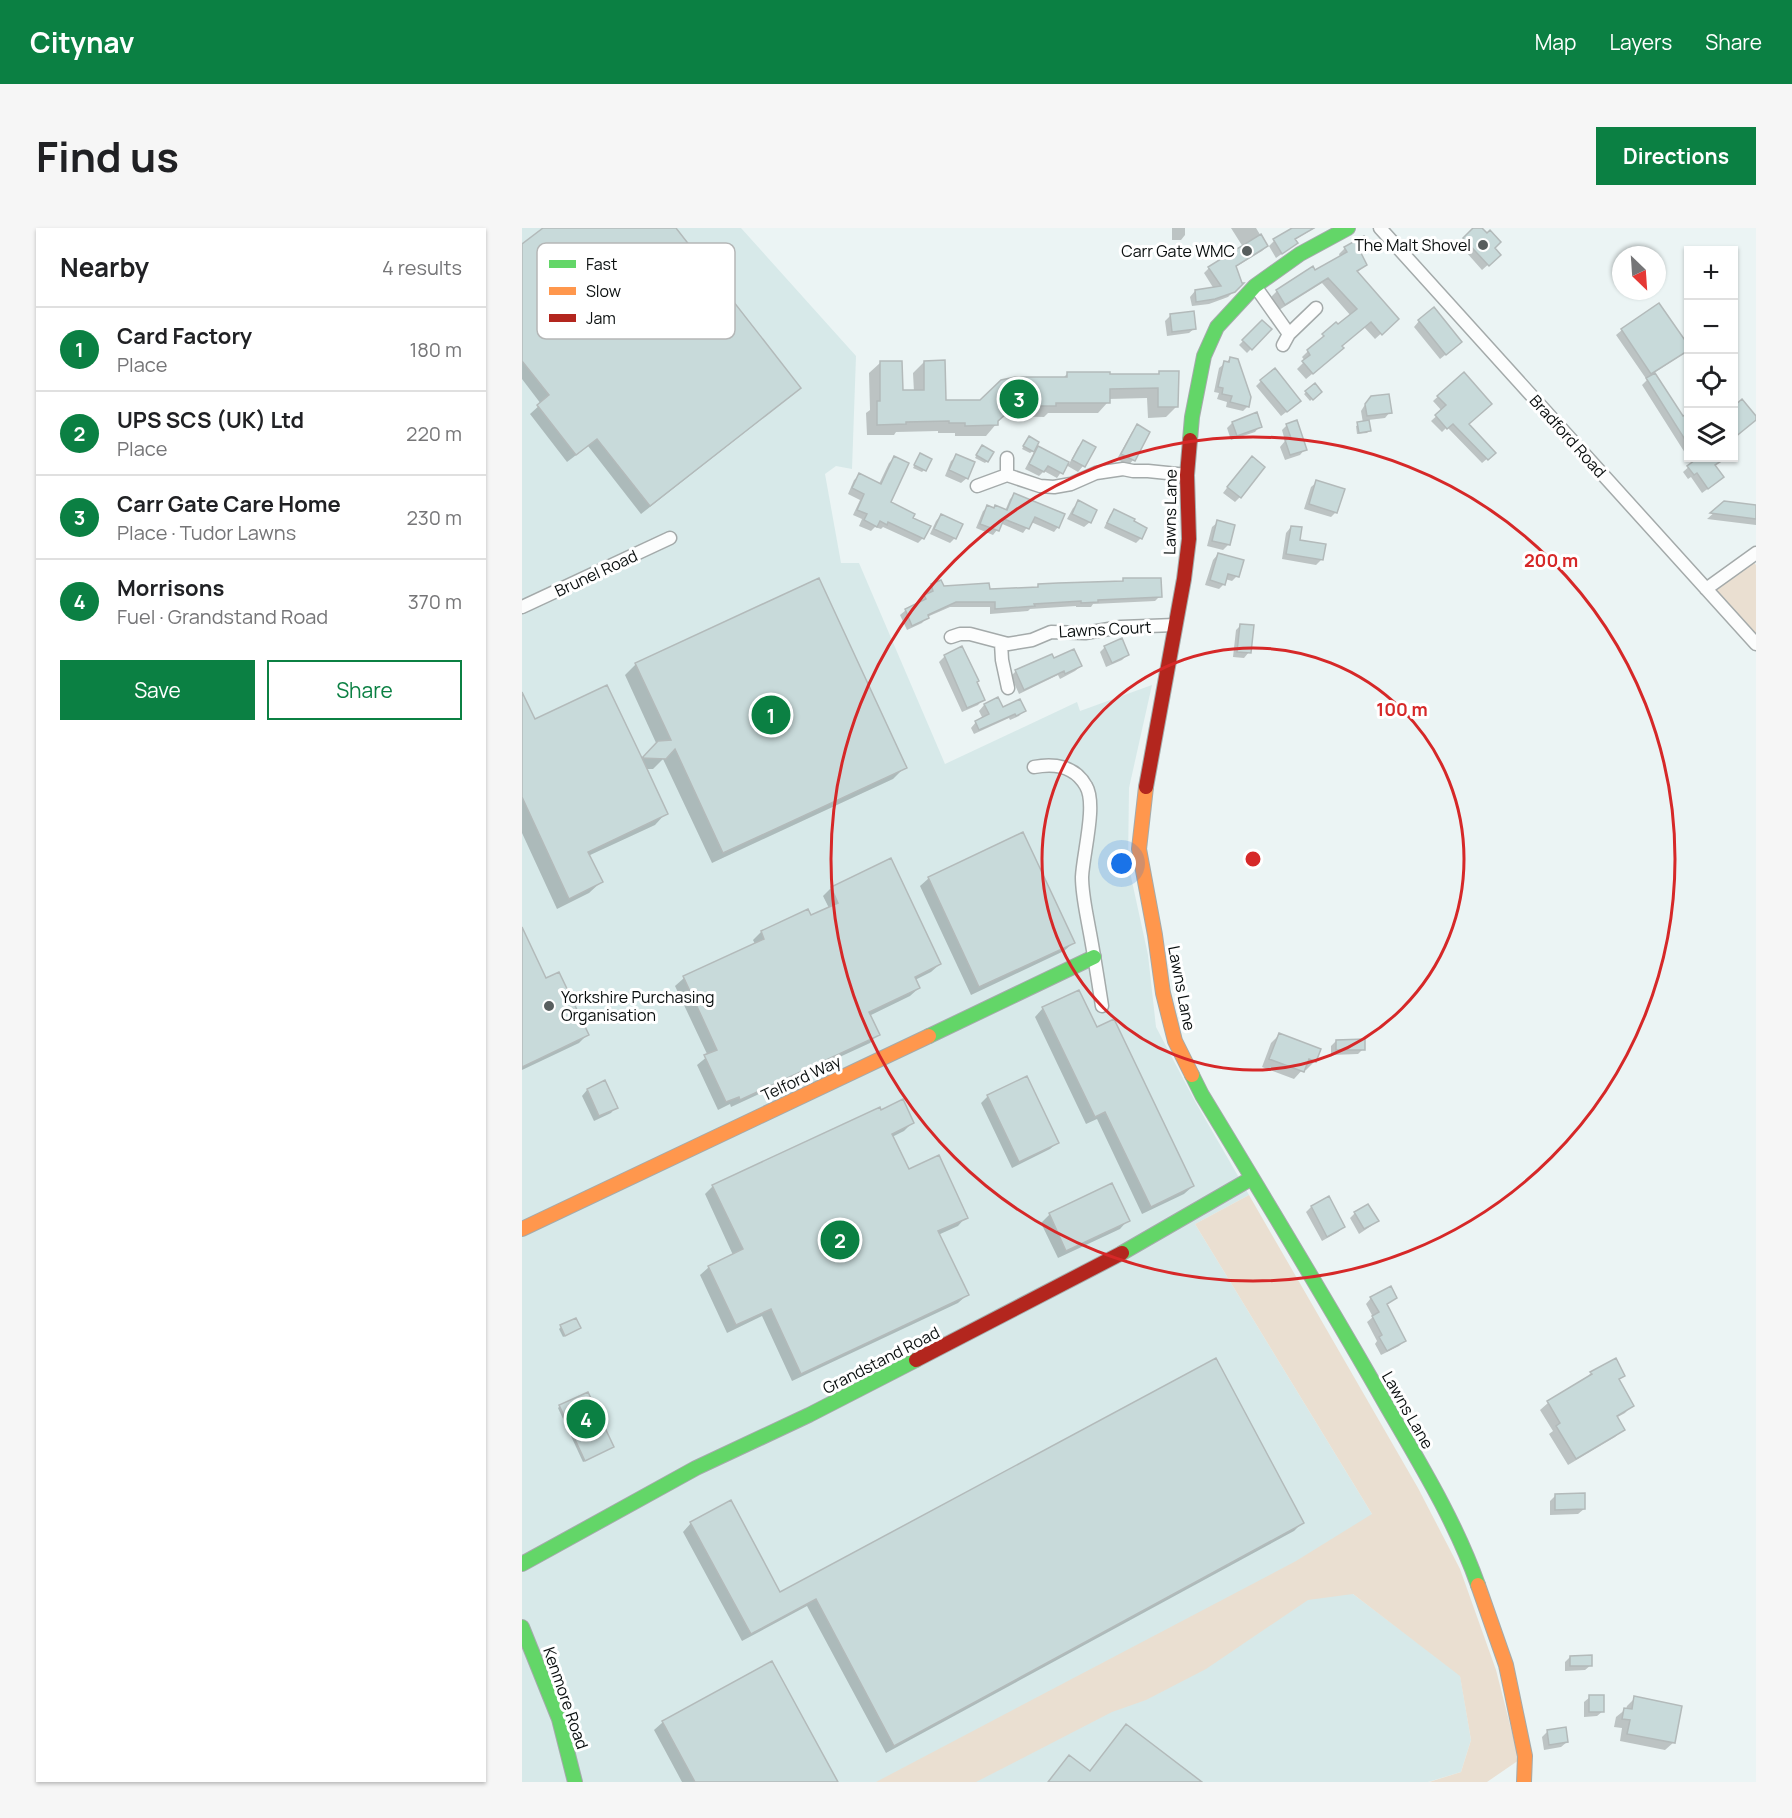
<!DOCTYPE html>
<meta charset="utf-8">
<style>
body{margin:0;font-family:Manrope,sans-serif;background:#f6f6f6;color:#202124}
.controls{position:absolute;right:18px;top:18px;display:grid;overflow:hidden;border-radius:0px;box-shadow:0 2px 4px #0004}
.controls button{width:54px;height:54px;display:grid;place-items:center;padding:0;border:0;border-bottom:2px solid #e0e0e0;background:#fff;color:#202124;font:30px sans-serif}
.compass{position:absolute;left:1090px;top:18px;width:54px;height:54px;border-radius:50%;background:#fff;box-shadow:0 2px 4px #0004;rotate:155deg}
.you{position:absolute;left:600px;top:636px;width:21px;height:21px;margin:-15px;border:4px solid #fff;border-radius:50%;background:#1a73e8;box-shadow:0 0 0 9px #1a73e833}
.badge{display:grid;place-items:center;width:39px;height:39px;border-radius:50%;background:#0b8043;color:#fff;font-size:20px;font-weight:700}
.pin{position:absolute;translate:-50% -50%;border:3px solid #fff;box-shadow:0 2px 6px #0006}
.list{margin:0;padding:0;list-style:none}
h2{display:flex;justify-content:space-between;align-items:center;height:78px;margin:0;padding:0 24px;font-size:26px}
h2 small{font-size:20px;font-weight:400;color:#757577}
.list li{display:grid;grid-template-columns:39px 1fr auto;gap:18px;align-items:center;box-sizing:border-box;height:84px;padding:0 24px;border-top:2px solid #e0e0e0}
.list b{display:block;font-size:22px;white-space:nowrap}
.list p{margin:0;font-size:20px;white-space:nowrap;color:#757577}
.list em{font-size:20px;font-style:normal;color:#757577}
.actions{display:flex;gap:12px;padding:18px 24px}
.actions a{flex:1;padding:14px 0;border:2px solid #0b8043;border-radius:0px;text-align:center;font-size:21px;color:#0b8043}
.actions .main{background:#0b8043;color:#fff}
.icon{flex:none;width:33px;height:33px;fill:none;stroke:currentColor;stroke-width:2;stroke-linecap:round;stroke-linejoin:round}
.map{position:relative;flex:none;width:1234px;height:1554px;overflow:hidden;border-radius:0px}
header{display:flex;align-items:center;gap:36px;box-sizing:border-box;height:84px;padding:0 30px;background:#0b8043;color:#fff}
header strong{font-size:28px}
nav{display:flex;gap:33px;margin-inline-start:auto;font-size:21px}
.intro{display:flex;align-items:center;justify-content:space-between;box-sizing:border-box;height:144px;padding:0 36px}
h1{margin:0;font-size:42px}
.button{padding:15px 27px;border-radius:0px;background:#0b8043;color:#fff;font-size:21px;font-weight:700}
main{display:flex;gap:36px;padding:0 36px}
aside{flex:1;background:#fff;border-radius:0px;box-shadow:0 2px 4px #0004}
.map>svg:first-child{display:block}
</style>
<header>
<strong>Citynav</strong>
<nav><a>Map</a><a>Layers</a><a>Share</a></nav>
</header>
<div class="intro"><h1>Find us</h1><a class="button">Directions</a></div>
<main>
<aside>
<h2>Nearby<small>4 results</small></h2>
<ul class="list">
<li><span class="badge">1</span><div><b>Card Factory</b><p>Place</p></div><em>180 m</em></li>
<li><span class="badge">2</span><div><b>UPS SCS (UK) Ltd</b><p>Place</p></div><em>220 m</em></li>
<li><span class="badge">3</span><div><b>Carr Gate Care Home</b><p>Place · Tudor Lawns</p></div><em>230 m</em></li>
<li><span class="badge">4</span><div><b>Morrisons</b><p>Fuel · Grandstand Road</p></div><em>370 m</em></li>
</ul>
<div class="actions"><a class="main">Save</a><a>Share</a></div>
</aside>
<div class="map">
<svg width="1234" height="1554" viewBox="0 0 1234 1554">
<rect width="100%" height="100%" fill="#ebf4f4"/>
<path fill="#d7e9e9" d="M0,0H219L334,128L330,241L314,238L303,246L319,335H337L423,536L555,474L558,483L630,457L607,560L606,635L626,727L634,799L674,875L727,967L673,996L850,1286L831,1366L938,1447L949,1512L939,1544L906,1554H0Z"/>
<path fill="#eadfd1" d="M1228,329L1234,337V416L1184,361Z
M727,967L896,1260L938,1341L974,1442L997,1532L965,1554H907L939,1544L949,1512L938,1448L831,1366L786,1372L684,1441L624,1472L590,1484L454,1554H354L774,1333L850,1286L673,996Z"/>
<path fill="#0003" d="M23,0H153L277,160L269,168L119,286L66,218L45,234L8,186L19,176L0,151V18Z
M650,0H663V7L659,12H650Z
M709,0H734L745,18L740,23L712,40L719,56L706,69L687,76L670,78L668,69L673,63L692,61L682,45L687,40L721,19Z
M773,0H793L772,12L774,15L768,20L754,30L747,18L752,13Z
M953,0L977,27L960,42L937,16Z
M846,18L837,25L844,37L834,45L875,91L853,111L842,99L819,118L814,126L784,151L775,141L783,133L780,129L814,96L816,98L829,88L800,55L757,82L749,69L755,63L790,40L792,44L818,29L817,26L823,20Z
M671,85L673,100L667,105L645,108L643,93L648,88Z
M897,93L933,119L918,131L892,99Z
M740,94L748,101L725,125L717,117Z
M1100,102L1161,126L1132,145L1160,191L1166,187V230H1196L1194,231L1192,238L1195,254L1180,265L1169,249L1166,251L1161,244L1170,236L1120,157L1125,152L1094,107Z
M708,131L726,178L721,183L704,179L705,174L695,171L697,165L692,164L697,140Z
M402,134L423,173L459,174L540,151L545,146L586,148L635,147L637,145L655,178L644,189L626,190L625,170L586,171V174L576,185H526L522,189L481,188L464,208H433V205H416V203L374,204L372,207H345L344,185L348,182L347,145L358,135L379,164H392L391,145Z
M941,146L945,196L972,225L960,235L925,199L920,204L909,193L920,183L911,173Z
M739,153L772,178L759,188L734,158Z
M793,157L798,163L788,173L782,166Z
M844,175L868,184L863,190L846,192L847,203L845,205L835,206L834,198L841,195L839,183Z
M734,186L738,198L733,204L709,212L705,200L710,195Z
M765,197L783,221L778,227L763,232L758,219L763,213L760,202Z
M615,198L611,232L606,238L595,231L610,204Z
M505,212L511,223L508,225L500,221Z
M561,214L572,220L561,238L556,244L544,237L535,250L522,243L517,248L503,241L512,224L517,220L547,236L556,219Z
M458,221L465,233L463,235L453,230Z
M398,227L402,242L400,244L391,240Z
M435,228L445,250L439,255L423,248L429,233Z
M372,230L367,274L401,310L396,315L361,299L359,301L353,299L349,303L337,298L340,291L331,287L338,272L326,266L332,252L338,247L357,256L367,235Z
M724,235L718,269L713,274L701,265Z
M795,254L814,284L809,289L782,281L789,259Z
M492,267L536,299L532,304L509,294L501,305L478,295L475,302L471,307L454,300L461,283L466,279L483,283L488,271Z
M557,274L568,294L562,299L545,291L551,280Z
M1203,275L1234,279V297L1185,291Z
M592,283L619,310L614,315L582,300L588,287Z
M419,287L433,310L428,315L408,306L414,293Z
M696,294L706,317L701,322L685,318L690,299Z
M769,299L776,313L800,331L794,337L760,331L764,305Z
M696,326L715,348L710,353L703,351L702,356L697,361L683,357L691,332Z
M602,351L638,368L633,373L571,376L569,379H554V378L508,381L506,383L468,386V379H428L405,389L400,395L385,402L378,387L384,382L398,376L397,373L406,367L404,363L410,357L466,363L514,360L516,358L599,355Z
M719,397L727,424L722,430L711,429L714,402Z
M583,419L605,427L600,432L584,439L578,424Z
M423,428L454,454L461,471L456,477L440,484L417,434Z
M531,432L559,438L553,443L538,451L536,447L497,466L489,448L494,443Z
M114,436L383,539L371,551L190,635L141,531L131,541H124L144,585L133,597L66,628L79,654L67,665L35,681L0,605V468L12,493L119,532L135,517L103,447Z
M476,471L480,481L502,482L497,488L488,492L487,490L452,506L449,500L454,494L461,491L457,483L462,477Z
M407,650L551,715L542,723L449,767L398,658Z
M309,660L418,736L409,744L393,752L397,760L388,768L347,788L356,806L348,815L209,879L208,876L196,882L175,837L186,828L153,758L162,750L233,716L231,712L239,704L288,689L307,680L301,668Z
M0,702L24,752L65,807L57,815L0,842Z
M521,780L575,801L671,958L662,966L620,986L575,891L564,896L513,789Z
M757,807L793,833L784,842L781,841L772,851L740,839L749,815Z
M814,813L841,821L836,826L809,827V818Z
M82,854L94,879L89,885L72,893L60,868L65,862Z
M466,868L535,915L528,921L490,940L459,875Z
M390,895L382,903L370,909L386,943L444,989L436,998L416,1007L445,1067L436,1075L270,1153L240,1088L205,1105L178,1047L187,1039L211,1027L183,966L191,958Z
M590,957L606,992L598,1001L536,1030L519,995L528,986Z
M789,979L822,998L816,1004L800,1013L784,984Z
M833,985L855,993L849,998L837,1006L828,990Z
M849,1070H873L864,1077L883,1112L877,1118L859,1127L853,1116L855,1113L845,1094L851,1089L844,1076Z
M39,1099L57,1100L41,1109L37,1101Z
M1069,1145L1101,1147L1096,1153L1110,1177L1103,1185L1094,1190L1101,1201L1093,1209L1046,1237L1027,1206L1031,1203L1018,1182L1026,1175L1062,1153Z
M38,1178L90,1219L61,1234L36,1180Z
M1033,1268L1062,1281L1056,1286L1028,1287V1273Z
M169,1295L257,1366L780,1295L772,1303L364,1525L285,1378L220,1413L161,1304Z
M1048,1429L1069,1437L1063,1442L1043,1443V1434Z
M1068,1469L1081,1483L1075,1488L1062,1489V1474Z
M1113,1470L1152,1514L1143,1522L1098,1513L1100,1500L1092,1499L1094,1489L1104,1481L1105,1478Z
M141,1494L314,1554H160L132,1502Z
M1026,1503L1045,1514L1039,1519L1022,1522L1020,1509Z"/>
<path fill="#c8dada" stroke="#b3baba" stroke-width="1.5" d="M21,0H154L279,160L128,278L75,211L54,227L15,177L27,167L0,133V16Z
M770,0H792L773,11L776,15L760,26L751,11Z
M951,0H960L965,5L968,2L979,14L973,20L979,27L967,38L941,10Z
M739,6L746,18L714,38L720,55H722L713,64L693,71L674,74L673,62L699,58L686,39Z
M842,8L848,18L838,23L845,37L835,43L877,91L860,107L849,94L820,118L822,120L791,146L780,133L788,127L785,122L802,108L800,106L814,94L816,96L835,81L806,50L763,77L754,62L791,38L793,42L825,24L822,19Z
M1137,75L1167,118V122L1129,146L1099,101Z
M912,79L940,114L924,127L896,92Z
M672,83L674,101L650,104L648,86Z
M740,92L750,101L730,122L720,112Z
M708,129L716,131L729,169L727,179L708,174L710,168L700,166L701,160L696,159L702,133L707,134Z
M423,132L424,172H458L479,152L493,149H545V144H588V146H637V143H657L656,179H636V160L588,161V175H534V178H493L476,193V197L443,198V195H427V193L384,194V196L355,197V173H358V133H380L381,162H402V133Z
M753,140L779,173L765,184L738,152Z
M942,144L970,176L947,196L974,225L966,232L931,196L925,201L913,187L924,177L915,168Z
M1133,145L1161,188L1167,185V218L1124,150Z
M793,155L800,164L791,172L783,163Z
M867,166L870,185L845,188L843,176L849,168Z
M1220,171L1234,188V192L1212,210V178Z
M735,184L740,199L715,208L710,194Z
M775,192L785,222L768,227L763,212L769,210L764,196Z
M847,192L849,203L837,205L835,194Z
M615,196L628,204L613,233L599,226Z
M507,208L517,214L512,224L501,218Z
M561,212L574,219L563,239L550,232Z
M460,217L472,224L466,234L454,227Z
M516,218L547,234L541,246L526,238L522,244L507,236Z
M398,225L410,231L404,243L392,237Z
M434,226L453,234L446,251L427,242Z
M372,228L387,235L369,274L393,286L391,290L409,298L402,311L366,294L365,297L358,293L355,299L342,292L345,286L335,282L342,266L330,260L337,245L359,256Z
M730,228L743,239L719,270L705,259Z
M1176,230H1204L1193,237L1202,249L1186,261L1175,245L1172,247L1165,238Z
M794,252L823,261L815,285L787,276Z
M492,265L543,286L537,300L513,289L507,301L482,291L477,303L458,296L465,277L472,280L473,277L485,282Z
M556,272L575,282L569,295L550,286Z
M1202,273L1234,277V291L1188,285Z
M592,281L613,291L612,293L625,300L620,311L585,295Z
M419,286L441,296L434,311L412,301Z
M695,292L713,297L708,317L690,313Z
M769,298L780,299L778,312L804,316L801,332L764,326Z
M696,325L722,332L717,349L706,346L703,357L688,352Z
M297,350L385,540L201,625L153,521L144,531L120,530L146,586L66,624L81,654L47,671L0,569V464L13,491L85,457L120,530L136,513L149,512L113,435Z
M601,350H639L640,369L576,372V374L559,375V373L512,376L513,378L473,381V374H434L406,387L407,390L390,398L383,381L404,371L402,367L411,363L409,356L419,352L422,358L467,355L468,361L516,359V356L536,355L601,353Z
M718,396L732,397L729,425L715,424Z
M600,410L607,427L590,435L582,418Z
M440,418L457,453L455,454L463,472L445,480L422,427Z
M552,421L560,438L543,446L542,443L502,462L493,442L530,426L532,430Z
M476,469L481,479L498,471L504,483L494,488L493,486L457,502L453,493L467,486L462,476Z
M501,604L553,715L457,759L406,649Z
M369,630L419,736L393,749L398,760L347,784L358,807L218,872L217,869L204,874L182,827L195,822L161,748L242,711L239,703L286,681L289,687L316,675L309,659Z
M0,699L24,750L37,744L67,807L0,839Z
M557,762L575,799L592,791L672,958L629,979L583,884L573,889L520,779Z
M757,805L799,821L794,834L787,831L782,844L747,831Z
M843,811V822H814V812Z
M505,848L537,915L497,934L465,867Z
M83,852L96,880L77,888L65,861Z
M381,871L392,895L370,906L387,941L417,927L446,990L416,1003L447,1067L279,1146L249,1081L214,1097L186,1038L221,1021L190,957L358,879L359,882Z
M590,955L608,993L544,1023L527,985Z
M807,968L823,999L805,1009L789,978Z
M846,976L857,993L842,1001L832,984Z
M869,1058L875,1070L865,1076L884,1113L865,1123L857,1109L860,1107L850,1088L857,1084L848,1069Z
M54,1090L59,1100L43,1108L38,1097Z
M694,1130L782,1295L372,1518L294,1371L229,1406L168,1294L209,1272L258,1364Z
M1094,1130L1103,1148L1097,1151L1112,1178L1095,1188L1103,1202L1054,1231L1034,1198L1038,1195L1025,1173L1070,1146L1068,1144Z
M66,1164L92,1219L63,1233L37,1177Z
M1063,1265V1281L1033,1282V1266Z
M1070,1427V1438H1048V1428Z
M250,1433L316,1554H173L140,1493Z
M1067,1467H1082V1484H1067Z
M1112,1468L1160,1478L1153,1515L1105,1506L1108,1492L1100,1491L1102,1480L1110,1481Z
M604,1496L680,1554H526L547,1527L568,1543Z
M1044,1499L1046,1514L1027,1517L1025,1502Z"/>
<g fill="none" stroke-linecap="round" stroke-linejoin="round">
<defs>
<path id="street" d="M858,0L1234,416
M733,58L767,106
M761,117L767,106L794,80
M485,230V247
M455,258L485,247L518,258L532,259L549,256L574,245L601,241L611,243H626L665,247
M1184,361L1234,325
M0,379L148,310
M429,409L438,406H448L486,416L510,412L529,404L563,405L599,399L653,397
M479,415L480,432L486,460
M512,539C532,535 553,538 564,558C575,576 561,626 560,649C560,666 564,683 567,700C572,726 576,752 580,778"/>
<path id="fast" d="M668,212L670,189L682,128L695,99L733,58L778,26L826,0
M407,808L572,729
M670,847L680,867C742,969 804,1071 863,1175C897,1234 933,1292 956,1357
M600,1025L730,950
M0,1336L174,1240L287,1187L394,1132
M0,1399L37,1491L53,1554"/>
<path id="slow" d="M624,559L617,621L633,707L641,765L653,813L670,847
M0,1001L407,808
M956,1357L984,1437L1003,1528L1002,1554"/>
<path id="jam" d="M624,559L662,351L667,311L665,247L668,212
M394,1132L600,1025"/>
</defs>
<use href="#street" stroke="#a4aaaa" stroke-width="15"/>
<use href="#fast" stroke="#a4aaaa" stroke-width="16"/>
<use href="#slow" stroke="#a4aaaa" stroke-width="16"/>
<use href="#jam" stroke="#a4aaaa" stroke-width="16"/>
<use href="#street" stroke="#fcfdfd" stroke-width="12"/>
<use href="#fast" stroke="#63d668" stroke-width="14"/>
<use href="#slow" stroke="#ff974d" stroke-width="14"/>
<use href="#jam" stroke="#b3261e" stroke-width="14"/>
</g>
<g fill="none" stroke="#d62828" stroke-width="3">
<circle cx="731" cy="631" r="211"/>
<circle cx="731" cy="631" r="422"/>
</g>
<g fill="#585e5e" stroke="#fff" stroke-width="2">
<circle cx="961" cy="17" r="6"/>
<circle cx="725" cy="23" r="6"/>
<circle cx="27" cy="778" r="6"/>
</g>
<g text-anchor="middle" stroke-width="6" stroke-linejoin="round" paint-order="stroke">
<g font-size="16" fill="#090e0e" stroke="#fff" text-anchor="end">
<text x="949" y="23">The Malt Shovel</text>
<text x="713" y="29">Carr Gate WMC</text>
<text x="39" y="775" text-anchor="start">Yorkshire Purchasing<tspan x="39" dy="18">Organisation</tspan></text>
</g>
<g font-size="16" fill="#090e0e" stroke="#fff">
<text transform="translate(1046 208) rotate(48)" y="6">Bradford Road</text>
<text transform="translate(648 284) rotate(-89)" y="6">Lawns Lane</text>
<text transform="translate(74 345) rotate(-25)" y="6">Brunel Road</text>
<text transform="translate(583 401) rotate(-3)" y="6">Lawns Court</text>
<text transform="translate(660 760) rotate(79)" y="6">Lawns Lane</text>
<text transform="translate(279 850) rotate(-25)" y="6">Telford Way</text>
<text transform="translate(359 1132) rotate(-27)" y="6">Grandstand Road</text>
<text transform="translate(886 1182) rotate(60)" y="6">Lawns Lane</text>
<text transform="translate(44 1470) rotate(71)" y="6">Kenmore Road</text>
</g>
</g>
<rect x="15" y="15" width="198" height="96" rx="9" fill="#fff" stroke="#b5b7b7" stroke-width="1.5"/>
<rect x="27" y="32" width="27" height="8" fill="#63d668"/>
<rect x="27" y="59" width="27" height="8" fill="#ff974d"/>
<rect x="27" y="86" width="27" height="8" fill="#b3261e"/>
<g font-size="16" fill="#090e0e">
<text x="64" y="42">Fast</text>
<text x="64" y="69">Slow</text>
<text x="64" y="96">Jam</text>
</g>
<circle cx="731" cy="631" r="9" fill="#d62828" stroke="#fff" stroke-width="3"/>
<g font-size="18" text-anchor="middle" font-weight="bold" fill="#d62828" stroke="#fff" stroke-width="6" stroke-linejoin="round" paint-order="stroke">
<text x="1029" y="339">200 m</text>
<text x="880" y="488">100 m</text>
</g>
</svg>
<div class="controls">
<button>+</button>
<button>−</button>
<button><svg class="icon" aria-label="locate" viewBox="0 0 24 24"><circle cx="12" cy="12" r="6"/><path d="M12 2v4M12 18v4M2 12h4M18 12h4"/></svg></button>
<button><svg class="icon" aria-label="layers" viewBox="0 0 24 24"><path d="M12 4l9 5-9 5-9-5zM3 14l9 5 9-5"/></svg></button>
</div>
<svg class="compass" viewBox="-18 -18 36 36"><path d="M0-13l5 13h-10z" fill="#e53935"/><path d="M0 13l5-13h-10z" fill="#757577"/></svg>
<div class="you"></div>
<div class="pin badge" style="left:249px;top:487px">1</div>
<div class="pin badge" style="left:318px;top:1012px">2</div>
<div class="pin badge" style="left:497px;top:171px">3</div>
<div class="pin badge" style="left:64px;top:1191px">4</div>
</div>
</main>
